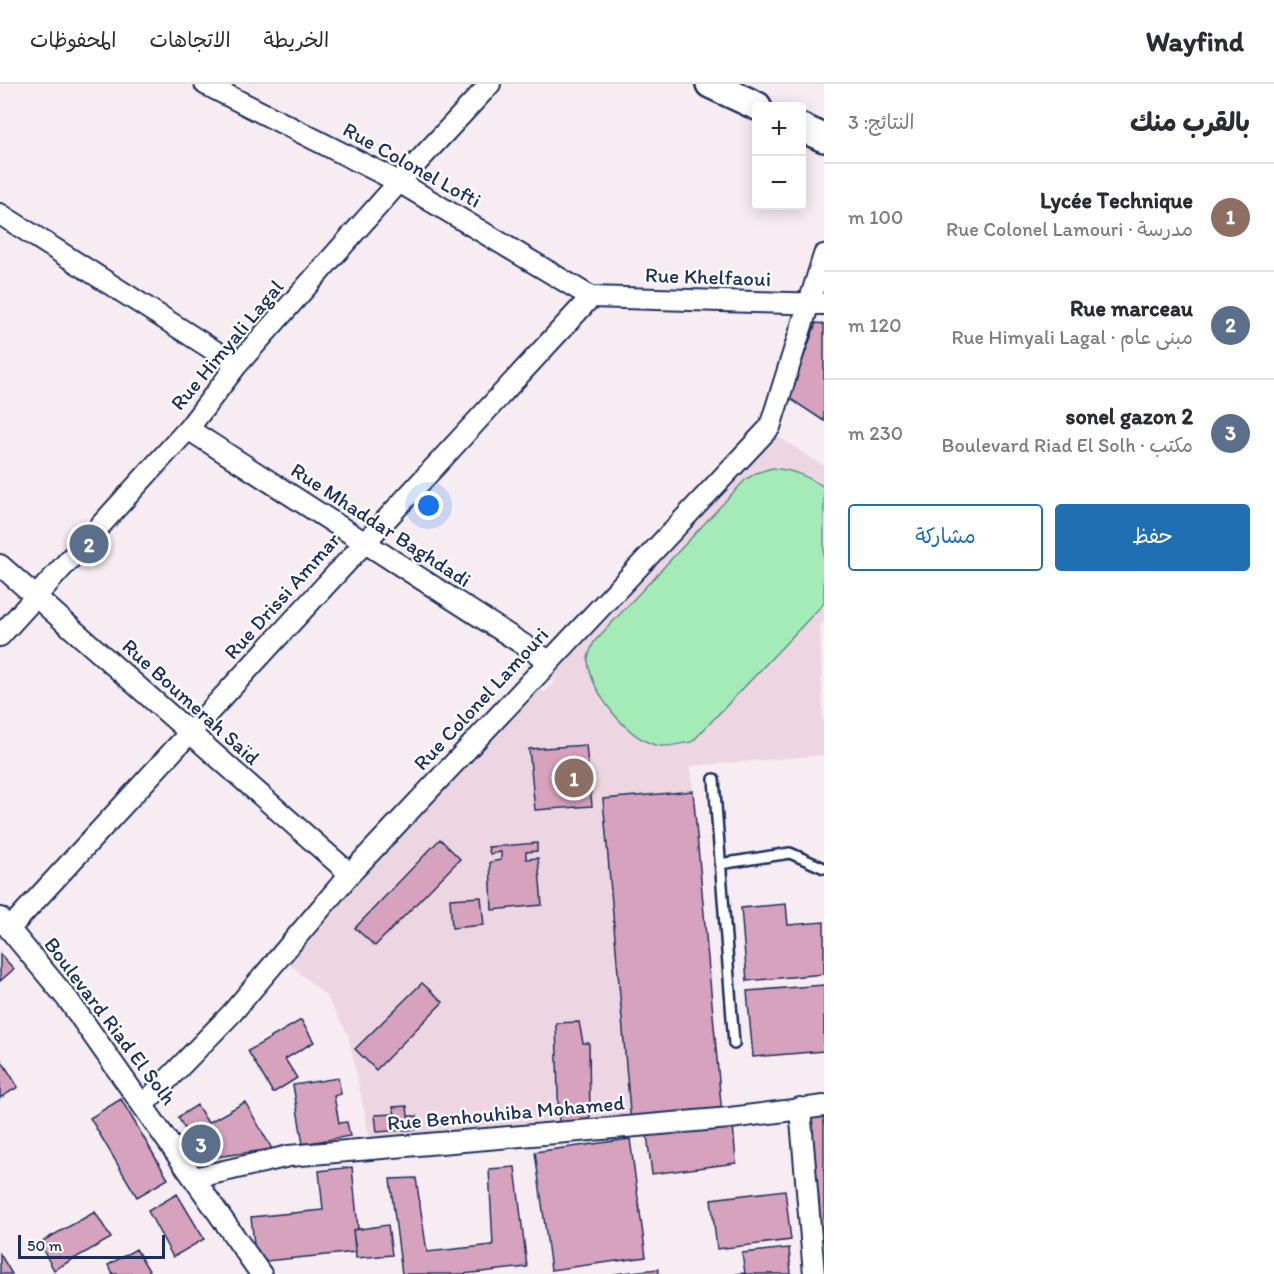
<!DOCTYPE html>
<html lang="ar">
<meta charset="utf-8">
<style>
body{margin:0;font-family:Itim,"Playpen Sans Arabic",sans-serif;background:#f2f2f3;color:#2b2b33;direction:rtl}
.controls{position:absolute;right:18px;top:18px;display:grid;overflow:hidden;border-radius:6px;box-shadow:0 3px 15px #0003}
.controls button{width:54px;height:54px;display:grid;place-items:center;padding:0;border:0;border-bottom:2px solid #e1e1e2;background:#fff;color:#2b2b33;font:30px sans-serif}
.scale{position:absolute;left:18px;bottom:15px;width:147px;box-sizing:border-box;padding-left:6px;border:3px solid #1b2f5e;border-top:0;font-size:16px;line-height:21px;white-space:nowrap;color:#1b2f5e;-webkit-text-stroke:4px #fff;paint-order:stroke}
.you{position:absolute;left:429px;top:422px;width:21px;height:21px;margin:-15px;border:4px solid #fff;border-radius:50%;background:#1a73e8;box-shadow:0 0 0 9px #1a73e833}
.badge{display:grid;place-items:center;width:39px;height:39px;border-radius:50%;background:#1f6fb2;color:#fff;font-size:20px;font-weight:700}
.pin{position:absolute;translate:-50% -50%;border:3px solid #fff;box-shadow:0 2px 6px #0006}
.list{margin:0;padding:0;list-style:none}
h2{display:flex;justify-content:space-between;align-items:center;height:78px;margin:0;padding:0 24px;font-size:26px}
h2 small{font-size:20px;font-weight:400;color:#7c7c81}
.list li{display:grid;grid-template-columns:39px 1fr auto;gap:18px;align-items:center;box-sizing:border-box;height:108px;padding:0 24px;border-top:2px solid #e1e1e2}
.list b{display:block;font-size:22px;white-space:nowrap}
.list p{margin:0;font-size:20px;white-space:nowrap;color:#7c7c81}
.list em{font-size:20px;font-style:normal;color:#7c7c81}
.actions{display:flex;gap:12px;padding:18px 24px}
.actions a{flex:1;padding:14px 0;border:2px solid #1f6fb2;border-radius:6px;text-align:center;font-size:21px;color:#1f6fb2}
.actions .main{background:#1f6fb2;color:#fff}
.map{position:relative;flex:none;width:824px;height:1190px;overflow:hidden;direction:ltr}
header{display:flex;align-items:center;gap:36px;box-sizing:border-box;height:84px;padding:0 30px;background:#fff;border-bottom:2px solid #e1e1e2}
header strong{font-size:28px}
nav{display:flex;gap:33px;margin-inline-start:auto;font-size:21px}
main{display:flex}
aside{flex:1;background:#fff}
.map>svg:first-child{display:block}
</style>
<header>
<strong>Wayfind</strong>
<nav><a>الخريطة</a><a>الاتجاهات</a><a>المحفوظات</a></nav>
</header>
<main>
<aside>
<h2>بالقرب منك<small>النتائج: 3</small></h2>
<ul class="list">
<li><span class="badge" style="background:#8d6e63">1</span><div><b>Lycée Technique</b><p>مدرسة · Rue Colonel Lamouri</p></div><em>100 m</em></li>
<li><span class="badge" style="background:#5c6f8a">2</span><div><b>Rue marceau</b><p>مبنى عام · Rue Himyali Lagal</p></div><em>120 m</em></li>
<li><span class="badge" style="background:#5c6f8a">3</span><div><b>sonel gazon 2</b><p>مكتب · Boulevard Riad El Solh</p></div><em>230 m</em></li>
</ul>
<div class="actions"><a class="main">حفظ</a><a>مشاركة</a></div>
</aside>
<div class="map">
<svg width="824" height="1190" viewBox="0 0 824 1190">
<rect width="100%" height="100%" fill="#f7ecf2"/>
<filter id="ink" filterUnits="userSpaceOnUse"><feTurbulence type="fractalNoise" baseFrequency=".0167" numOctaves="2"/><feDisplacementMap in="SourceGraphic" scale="12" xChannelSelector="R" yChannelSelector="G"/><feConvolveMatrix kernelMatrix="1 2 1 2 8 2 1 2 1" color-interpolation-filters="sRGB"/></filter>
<g filter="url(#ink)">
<path fill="#edd6e2" d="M775,351L824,382V538L820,541L824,671L691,682L722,1031L371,1061L348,950L326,912L286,877L539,605L544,609L555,597L547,589Z"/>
<path fill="#a5ebb7" stroke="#608d8a" stroke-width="1.5" d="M772,384C793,386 807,392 824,403V519L692,658C682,659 670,663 660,662C629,658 589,606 588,576C588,570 592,563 594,558L745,396L756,389Z"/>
<path fill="#d6a2bd" stroke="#1b2f5e" stroke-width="1.5" d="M816,239L824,240V337L789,314Z
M586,661L592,722L535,726L529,665Z
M693,707L722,1031L631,1039L603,715Z
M440,755L460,775L375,862L355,844Z
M537,759V767L526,768V775L538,774L542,821L492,826L490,778L501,776V768L490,770L488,763Z
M481,813L484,841L452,844L450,815Z
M786,820L788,841L824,838V890L747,897L741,824Z
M0,870L14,885L0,897Z
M422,899L443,918L376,986L355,965Z
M824,901V967L753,973L747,907Z
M301,936L314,958L285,975L297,994L273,1009L248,967Z
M579,938L583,959H589L590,1041L559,1044L556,939Z
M0,974L18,1003L0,1014Z
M338,994L341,1010L334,1012L339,1039L347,1038L350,1052L303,1060L293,1001Z
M121,1015L168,1095L137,1113L90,1034Z
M245,1018L272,1065L202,1075L178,1033L197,1021L208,1039Z
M407,1022L408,1032H417L418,1045L377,1048L375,1031L395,1030L393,1023Z
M824,1033V1156L817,1157L805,1035Z
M733,1040L736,1079L652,1090L647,1051Z
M630,1055L646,1173L551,1186L535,1068Z
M352,1083L358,1145L353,1146L356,1168L256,1178L251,1133L323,1126L319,1087Z
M515,1083L527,1183L463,1190H402L390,1095L416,1094L427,1168L493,1161L489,1085Z
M785,1106L791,1156L717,1165L711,1115Z
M177,1110L204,1155L173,1173L148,1127Z
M95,1128L111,1154L54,1186L39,1159Z
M388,1141L392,1171L356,1174L353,1146Z
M789,1164L791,1190H735L745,1189L742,1169Z
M136,1165L151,1190H113L108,1181Z
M0,1170L12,1190H0Z
M658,1185L659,1190H614Z"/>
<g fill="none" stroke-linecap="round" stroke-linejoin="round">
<defs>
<path id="lane" d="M714,695L734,960
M720,780L790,769L824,784"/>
<path id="street" d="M205,0L399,98L591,213L824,220
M0,130L237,281
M188,345L549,577
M0,481L350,790
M0,552L188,345L237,281L399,98L490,0
M0,834L69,917L261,1190
M10,844L591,213
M144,1020L232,929L350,790L770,343L824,171
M800,1024L814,1190
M194,1094L289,1072L730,1034L824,1022"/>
<path id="secondary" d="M710,0L757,22
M802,44L824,54"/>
</defs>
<use href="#lane" stroke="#1b2f5e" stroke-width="14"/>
<use href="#street" stroke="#1b2f5e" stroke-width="24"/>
<use href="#secondary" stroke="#1b2f5e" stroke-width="32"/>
<use href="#lane" stroke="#fff" stroke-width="9"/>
<use href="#street" stroke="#fff" stroke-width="20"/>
<use href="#secondary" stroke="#fff" stroke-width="27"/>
</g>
</g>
<g text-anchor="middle" stroke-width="4.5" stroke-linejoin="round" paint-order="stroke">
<g font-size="21" fill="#1b2f5e" stroke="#fff">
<text transform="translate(412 81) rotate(29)" y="7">Rue Colonel Lofti</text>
<text transform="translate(708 193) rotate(2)" y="7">Rue Khelfaoui</text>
<text transform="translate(227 261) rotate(-50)" y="7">Rue Himyali Lagal</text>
<text transform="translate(381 441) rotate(33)" y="7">Rue Mhaddar Baghdadi</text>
<text transform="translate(282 512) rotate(-48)" y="7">Rue Drissi Ammar</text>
<text transform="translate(481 615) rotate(-47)" y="7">Rue Colonel Lamouri</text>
<text transform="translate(191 618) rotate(42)" y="7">Rue Boumerah Saïd</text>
<text transform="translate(110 937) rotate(53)" y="7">Boulevard Riad El Solh</text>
<text transform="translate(506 1029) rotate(-5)" y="7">Rue Benhouhiba Mohamed</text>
</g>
</g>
</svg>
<div class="controls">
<button>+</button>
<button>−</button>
</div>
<div class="scale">50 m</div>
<div class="you"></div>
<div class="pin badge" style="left:574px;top:694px;background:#8d6e63">1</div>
<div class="pin badge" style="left:89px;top:460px;background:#5c6f8a">2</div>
<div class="pin badge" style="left:201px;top:1060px;background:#5c6f8a">3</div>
</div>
</main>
